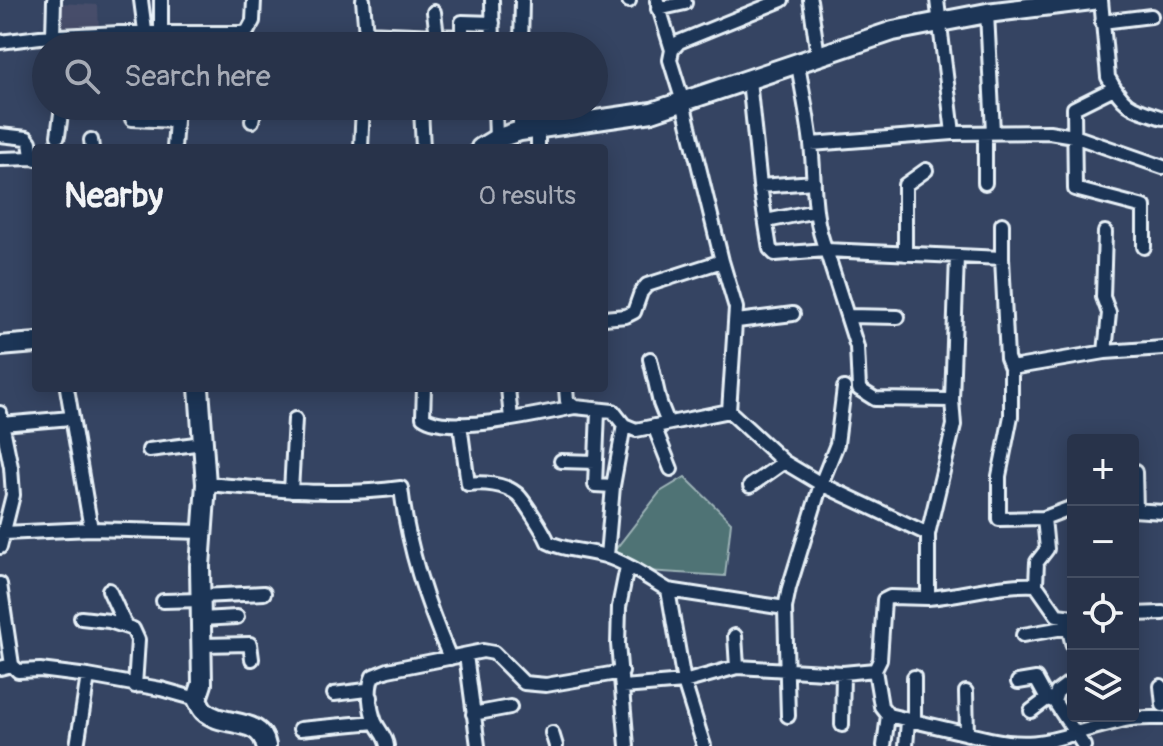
<!DOCTYPE html>
<meta charset="utf-8">
<style>
body{margin:0;font-family:Pangolin,sans-serif;background:#343f54;color:#f1f3f6}
.controls{position:absolute;right:24px;bottom:24px;display:grid;overflow:hidden;border-radius:8px;box-shadow:0 4px 20px #0003}
.controls button{width:72px;height:72px;display:grid;place-items:center;padding:0;border:0;border-bottom:2px solid #444e62;background:#28334a;color:#f1f3f6;font:40px sans-serif}
.list{margin:0;padding:0;list-style:none}
h2{display:flex;justify-content:space-between;align-items:center;height:104px;margin:0;padding:0 32px;font-size:34px}
h2 small{font-size:26px;font-weight:400;color:#a5aab5}
.icon{flex:none;width:44px;height:44px;fill:none;stroke:currentColor;stroke-width:2;stroke-linecap:round;stroke-linejoin:round}
.map{position:relative;flex:none;width:1163px;height:746px;overflow:hidden}
.search{position:absolute;background:#28334a;box-shadow:0 4px 20px #0003;left:32px;top:32px;width:576px;height:88px;display:flex;align-items:center;gap:20px;box-sizing:border-box;padding:0 28px;border-radius:44px;color:#a5aab5;font-size:30px}
.panel{position:absolute;background:#28334a;box-shadow:0 4px 20px #0003;left:32px;top:144px;width:576px;height:248px;border-radius:8px}
.map>svg:first-child{display:block}
</style>
<div class="map">
<svg width="1163" height="746" viewBox="0 0 1163 746">
<rect width="100%" height="100%" fill="#354462"/>
<filter id="ink" filterUnits="userSpaceOnUse"><feTurbulence type="fractalNoise" baseFrequency=".0125" numOctaves="2"/><feDisplacementMap in="SourceGraphic" scale="16" xChannelSelector="R" yChannelSelector="G"/><feConvolveMatrix kernelMatrix="1 2 1 2 8 2 1 2 1" color-interpolation-filters="sRGB"/></filter>
<g filter="url(#ink)">
<path fill="#464e6a" d="M58,3L98,5L99,33L57,32Z"/>
<path fill="#507374" stroke="#9cb2b6" stroke-width="2" d="M685,477L731,522L725,576L647,571L612,554L660,492Z"/>
<g fill="none" stroke-linecap="round" stroke-linejoin="round">
<defs>
<path id="street" d="M141,0L147,46
M161,0V34
M363,0L367,46
M492,0L493,46
M629,0V1
M810,0L818,56
M937,0L953,133
M1101,0L1108,77C1124,108 1132,108 1163,118
M657,1L672,50
M658,9L685,3L684,0
M987,13L993,132
M1102,22L1151,16
M367,33L437,36L434,12
M53,36L54,0
M437,36L462,37V22L493,23
M0,42L40,37L119,33H241L247,32L253,21L254,0
M521,46L522,0
M798,64C802,90 808,117 811,144C815,179 812,217 826,250L1002,258L1007,358L1011,368L1105,352L1163,348
M749,80L760,186L770,249L775,254L826,250L857,347L859,389L875,399L952,400
M1114,88L1074,108L1075,189L1144,207V247
M220,106L230,107
M495,106L496,139
M421,109L423,148
M132,119L176,121
M252,121L255,106
M520,131V106
M985,133V183
M0,135L27,138L30,142L32,156L36,159
M58,136L62,106
M91,140L92,148
M811,144L953,133L1049,132L1074,136L1163,167
M174,148L177,106
M361,148L363,106
M538,148V128
M0,159L33,158
M760,186L814,182
M766,221L816,211
M1002,224V258
M905,254V185L926,170
M848,316L898,317
M604,318L626,316L634,312L641,292L647,285L722,261
M737,321L793,314
M1105,352L1109,313L1103,297L1105,232
M650,359L660,403L668,423
M1011,368V416L999,476V519L1044,518L1047,549L1037,562L1036,585
M67,388L91,529
M424,388L423,417C449,436 542,413 575,407
M508,388L511,419
M566,388L567,401L575,407L613,411L624,425L636,430L729,411L784,462L821,484L928,534V598C965,595 999,583 1036,585L1057,615L1073,617
M598,411L595,485L613,486
M729,411L736,308L722,261L683,102L670,60L672,50L679,42L782,0
M0,413L11,467L13,495L0,547
M2,424L71,418
M460,424L468,484C483,482 505,484 517,494C524,500 544,532 548,542C565,551 586,550 605,556C627,563 648,578 668,590L684,682L704,746
M654,426L671,469
M149,450L203,443
M561,461L596,462
M1135,472L1136,510
M206,484C272,489 336,497 401,488C408,548 426,602 450,658
M750,486L784,462
M291,491L295,419
M1133,510L1163,512
M1044,518L1073,507
M4,533L91,529L203,532
M928,534L954,425L952,400L957,256
M607,556L613,486L624,425
M627,567L619,607L618,644L627,746
M0,584L12,665
M109,590L125,625
M668,590L785,608
M201,596L264,593
M163,601L201,600
M1133,614L1163,613
M81,618L109,621L133,629L138,640L135,686
M201,619L237,617
M1067,622L1073,646
M1023,635L1069,627
M735,636L737,667
M202,645L250,644L252,659
M466,655L478,746
M0,668L12,665L18,671L40,670L88,676L161,689L197,699
M875,670L880,660L884,600L890,597L928,598
M914,677V722
M1073,680L1057,692L1054,701L1084,746
M1018,682L1036,679L1047,699L1054,701
M1161,686L1163,705
M623,687L684,682L737,667L843,673L875,670L881,706L888,715L990,739C1023,746 1045,743 1076,733C1092,728 1109,724 1125,720C1137,717 1151,718 1163,718
M966,692L967,734
M334,694L366,690L371,697
M1031,711L1047,699
M473,714L510,707
M788,716L785,608L789,588L821,484L837,444L844,388
M842,725L843,673
M300,729L375,722
M552,733L556,746
M77,746L88,676
M387,746C386,736 379,731 375,722C370,709 367,688 373,676L388,670L483,651L494,653L524,683L546,685L622,672
M884,746L888,715
M906,746L908,721"/>
<path id="secondary" d="M481,148L496,139L520,131L652,112L893,31L987,13L1092,0
M0,346L36,343
M199,388L206,484L200,566L202,684L197,699C199,703 201,708 204,711C222,728 261,716 266,746"/>
</defs>
<use href="#street" stroke="#e8f1f8" stroke-width="18"/>
<use href="#secondary" stroke="#e8f1f8" stroke-width="24"/>
<use href="#street" stroke="#1d3557" stroke-width="12"/>
<use href="#secondary" stroke="#1d3557" stroke-width="18"/>
</g>
</g>
</svg>
<div class="controls">
<button>+</button>
<button>−</button>
<button><svg class="icon" aria-label="locate" viewBox="0 0 24 24"><circle cx="12" cy="12" r="6"/><path d="M12 2v4M12 18v4M2 12h4M18 12h4"/></svg></button>
<button><svg class="icon" aria-label="layers" viewBox="0 0 24 24"><path d="M12 4l9 5-9 5-9-5zM3 14l9 5 9-5"/></svg></button>
</div>
<div class="search"><svg class="icon" aria-label="search" viewBox="0 0 24 24"><circle cx="10" cy="10" r="6"/><path d="M15 15l6 6"/></svg>Search here</div>
<section class="panel">
<h2>Nearby<small>0 results</small></h2>
<ul class="list">
</ul>
</section>
</div>
